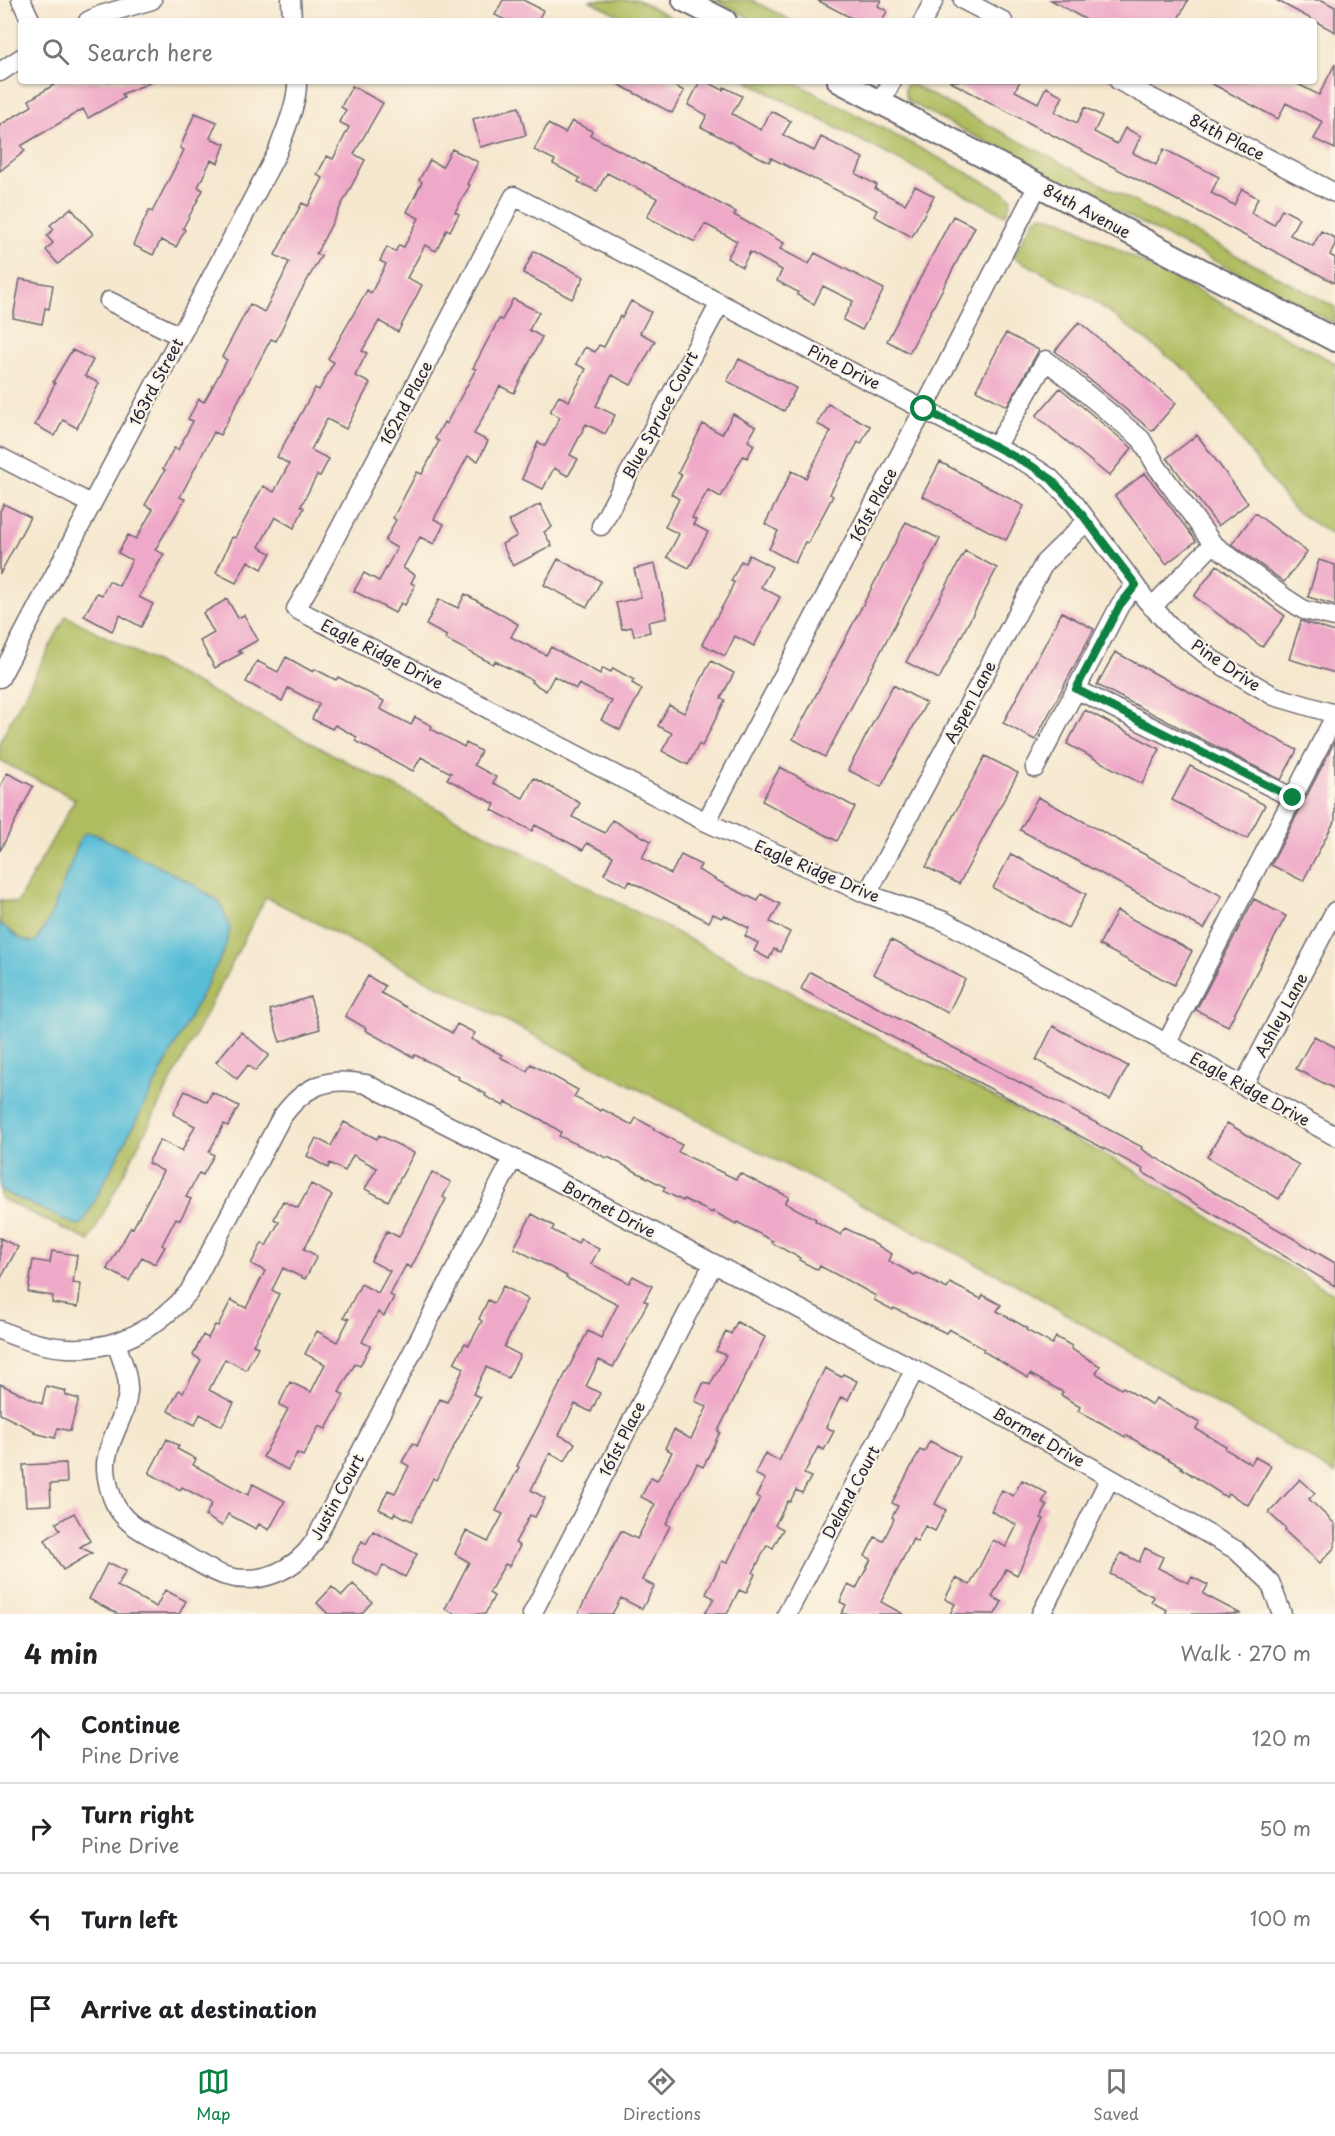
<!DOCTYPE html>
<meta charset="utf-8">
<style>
body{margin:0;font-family:"Playpen Sans",sans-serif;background:#f2f2f2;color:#202124}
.stop{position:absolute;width:18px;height:18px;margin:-14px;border:4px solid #0b8043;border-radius:50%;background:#fff}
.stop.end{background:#0b8043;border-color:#fff;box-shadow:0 2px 6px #0008}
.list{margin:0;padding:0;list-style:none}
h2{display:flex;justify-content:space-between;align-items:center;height:78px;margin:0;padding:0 24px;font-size:26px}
h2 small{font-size:20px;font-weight:400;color:#757577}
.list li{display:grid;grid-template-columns:39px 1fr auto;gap:18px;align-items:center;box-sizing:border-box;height:90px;padding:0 24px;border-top:2px solid #e0e0e0}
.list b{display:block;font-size:22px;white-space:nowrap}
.list p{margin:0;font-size:20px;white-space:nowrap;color:#757577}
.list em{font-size:20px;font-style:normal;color:#757577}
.icon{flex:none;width:33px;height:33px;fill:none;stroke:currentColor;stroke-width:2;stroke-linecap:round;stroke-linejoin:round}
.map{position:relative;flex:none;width:1335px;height:1614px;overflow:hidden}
.search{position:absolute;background:#fff;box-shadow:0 2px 4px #0004;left:18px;right:18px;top:18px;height:66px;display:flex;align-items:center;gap:15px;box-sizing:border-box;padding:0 21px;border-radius:6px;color:#757577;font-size:22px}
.sheet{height:438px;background:#fff}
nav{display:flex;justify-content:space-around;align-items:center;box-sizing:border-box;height:84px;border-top:2px solid #e0e0e0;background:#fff;font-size:16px;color:#757577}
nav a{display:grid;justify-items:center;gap:3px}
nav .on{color:#0b8043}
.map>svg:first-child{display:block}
</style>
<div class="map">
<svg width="1335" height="1614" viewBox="0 0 1335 1614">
<rect width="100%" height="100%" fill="#fcf5e5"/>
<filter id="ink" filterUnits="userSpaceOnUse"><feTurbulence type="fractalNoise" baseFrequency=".0167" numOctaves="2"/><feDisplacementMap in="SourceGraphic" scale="12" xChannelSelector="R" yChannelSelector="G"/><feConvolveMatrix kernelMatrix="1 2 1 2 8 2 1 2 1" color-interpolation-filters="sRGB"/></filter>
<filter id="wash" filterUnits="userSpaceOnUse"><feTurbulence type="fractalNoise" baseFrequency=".008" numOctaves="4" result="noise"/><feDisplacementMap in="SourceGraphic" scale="24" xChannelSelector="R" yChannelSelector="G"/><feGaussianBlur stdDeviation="1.35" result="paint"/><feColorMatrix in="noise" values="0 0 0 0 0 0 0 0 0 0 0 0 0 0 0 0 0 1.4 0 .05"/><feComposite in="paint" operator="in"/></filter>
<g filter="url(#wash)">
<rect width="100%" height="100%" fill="#f6e8cf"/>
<path fill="#afbc5e" stroke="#686f4c" stroke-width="1.5" d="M589,0H638L678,21H630Z
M715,0H752L792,21H755Z
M746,81H792L1004,192L1011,198L1010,205L1005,215Z
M907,82L1335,307V324L911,103C903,96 904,92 907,82Z
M1042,215L1064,221L1335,363V537L1293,509L1192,375L1090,298L1013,257L1034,220Z
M66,616L1132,1169L1335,1295V1474L1014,1283L266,897L89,1241L0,1198V900L17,903L75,799L0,761V741Z"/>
<path fill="#59bdd7" stroke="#3e7089" stroke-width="1.5" d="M86,833L95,834L191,883L220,902L230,929L224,951L84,1221L80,1225L74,1224L0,1190V923L19,938L30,942L36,941L49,920L81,837Z"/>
<g id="blocks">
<path fill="#efa9c8" d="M503,0H523L543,10L538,21H507L495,15Z
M817,0H881L878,6L887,11L882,21H857Z
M1051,0H1188L1177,21H1088Z
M1276,0H1322L1335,7V32Z
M1335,64V149L1314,139L1323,122L1286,103L1278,119L1207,81H1292L1319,95Z
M60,81L152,82L122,94L124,98L88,118L83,109L21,146L25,151L0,171V125L32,106L29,100Z
M612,81H666L684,91L672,113Z
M700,81H705L723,90L724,87L742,96L732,114L761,130L771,111L791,121L783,135L814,151L821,137L863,158L856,174L877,185L875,189L905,204L915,186L934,196L912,237L874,216L877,210L771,158L769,162L701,127L707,115L688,105Z
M949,81H1020L1015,91L1038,103L1046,87L1063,96L1055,112L1077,123L1085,107L1102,116L1094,132L1117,144L1125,128L1141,136L1133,153L1156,165L1164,149L1219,177L1211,193L1234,205L1242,189L1258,198L1251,213L1274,225L1282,209L1299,218L1290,235L1313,246L1321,231L1335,238V244L1330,255L1335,258V283Z
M352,86L383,103L354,154L365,160L316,254L321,256L292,307L276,341L271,339L220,435L214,432L180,497L185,499L155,550L164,554L139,597L153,604L141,627L120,615L112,631L84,616L97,593L102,595L109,581L119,586L132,560L118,553L128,535L136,539L153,509L145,505L165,470L163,469L174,448L178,450L193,421L188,419L199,399L204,402L227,360L222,357L250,304L264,312L282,278L289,262L275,255L302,203L308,206L323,178L317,175L327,156L333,159L349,127L339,122L346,110L341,107Z
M519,107L526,135L480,147L473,119Z
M195,113L217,122L210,138L225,144L218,163L211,160L198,187L203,190L183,228L185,230L176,247L161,240L153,255L133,245L149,210L152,212L184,150L180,148Z
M572,121L592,131L590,135L736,212L734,215L784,243L780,249L809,264L815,253L884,289L862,330L843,320L853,301L823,286L814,304L797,295L798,292L777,281L782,270L750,252L742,267L727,258L737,241L705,224L695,242L647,217L657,198L607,173L597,191L578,182L580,178L553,164L555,160L534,150L548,124L565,133Z
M452,149L478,162L467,184L470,185L455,212L459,214L450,231L447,229L436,251L425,245L407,278L422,285L398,332L379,321L362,351L367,353L355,376L370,383L346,429L327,419L311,450L329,459L320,476L317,475L301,506L304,508L294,528L275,517L259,547L271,553L262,569L248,561L236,583L216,573L232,537L235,538L263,486L274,492L289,464L277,457L315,388L319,390L334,362L328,359L367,290L371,293L386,264L380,261L387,247L395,252L399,245L404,247L419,218L407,212L422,182L419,180L430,160L442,167Z
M71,208L93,234L58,264L46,250L53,243L47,236L54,229L50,225Z
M953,216L975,227L909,353L887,341Z
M534,251L584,277L572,299L523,273Z
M20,279L53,285L49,309L45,308L42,324L13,318Z
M513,299L539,312L529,330L542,337L514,393L500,386L474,434L488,441L478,461L468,456L434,519L444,524L434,544L420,537L403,568L415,575L411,583L415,585L405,605L401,603L395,613L354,591L364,573L379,581L397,548L385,541L396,520L393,518L417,472L422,474L439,441L435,439L444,422L446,424L476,369L473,368L482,351L499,319L502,320Z
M631,301L651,312L640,333L655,341L631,385L612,375L596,406L615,415L605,434L586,424L570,455L578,459L568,476L554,468L543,489L522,479L538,442L545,446L560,417L550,412L559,396L569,401L586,369L576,364L585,347L595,352L599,345L604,347L620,316L622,318Z
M1079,322L1176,403L1152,431L1055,351Z
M1006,333L1039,350L1007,406L976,390Z
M72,350L93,360L85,376L99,383L77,428L63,420L55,436L35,425L55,383L53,382Z
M739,359L796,388L784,411L727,381Z
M1060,388L1132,448L1109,476L1036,416Z
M828,404L870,426L861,444L858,442L830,494L833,496L808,543L805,542L795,563L769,549L778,531L765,524L792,471L806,478L821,450L831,431L817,424Z
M733,414L756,427L748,441L754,445L747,458L743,456L721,497L708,490L692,518L696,520L693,524L708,532L689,568L667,557L679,534L665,527L679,499L671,494L682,475L678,473L703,424L722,434Z
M1197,435L1248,503L1218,526L1167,458Z
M940,462L1024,506L1006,540L922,496Z
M1145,473L1196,541L1166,564L1115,496Z
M4,504L30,517L0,574V511Z
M540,504L552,527L544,532L552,546L513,566L502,544L517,536L509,521Z
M1255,513L1307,552L1284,582L1232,544Z
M906,522L940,539L825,757L793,739Z
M965,551L997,568L939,679L906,662Z
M749,555L772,567L761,587L780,597L754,646L735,636L725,656L702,644L729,594L734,582L731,581L741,561L745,563Z
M558,559L601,581L587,607L544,585Z
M1319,560L1335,565V605L1308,597Z
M655,564L667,618L648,622L650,632L634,636L632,627L622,629L616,603L641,597L634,569Z
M1217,565L1285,616L1262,647L1194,596Z
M465,594L518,624L511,637L546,655L551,647L600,674L603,668L611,672L613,668L634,680L632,683L642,689L620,730L601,720L612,701L579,684L576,689L554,676L546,691L531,682L532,680L495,661L493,664L445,639L447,636L426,625L439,599L458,608Z
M227,599L238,618L244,615L258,640L238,651L242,653L215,668L200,641L214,633L203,613Z
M1062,612L1094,629L1035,740L1003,723Z
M1301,621L1335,632V673L1289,659Z
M1115,652L1297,750L1281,780L1097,685Z
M286,657L313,672L315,669L336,680L338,677L384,701L380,709L411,725L415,717L432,726L431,729L464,747L466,743L481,751L474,765L496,777L493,783L523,798L534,778L580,803L572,817L605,833L612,820L651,841L642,858L671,874L681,855L701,865L698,870L731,888L758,901L761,894L780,904L770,922L790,932L780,952L774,949L769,959L754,951L758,943L745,936L749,928L724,915L722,918L713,914L709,922L630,881L627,886L604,874L613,856L587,843L583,850L535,825L532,831L492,810L495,804L447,779L451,773L421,757L413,771L355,741L357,737L335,725L332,729L312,719L319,704L288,688L282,701L246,682L257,661L278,672Z
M711,661L734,673L721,698L725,700L702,746L699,744L688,765L662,751L672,733L658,726L669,705L684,713Z
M893,685L926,703L881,787L848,770Z
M1085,710L1160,749L1142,784L1067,744Z
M1335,741V820L1303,881L1271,865Z
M985,756L1018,773L959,884L926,867Z
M1190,766L1265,805L1247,839L1172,800Z
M780,767L855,807L837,841L762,801Z
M7,773L33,786L0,851V787Z
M1038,797L1222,896L1204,929L1020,830Z
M1011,854L1086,894L1068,928L993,888Z
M1254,899L1286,916L1228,1026L1196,1010Z
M1117,911L1192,951L1174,985L1099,945Z
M891,940L965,979L948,1013L873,974Z
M810,972L1142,1147L1141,1149L1335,1263V1286L1142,1172L1143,1169L801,989Z
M368,976L385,986L381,993L452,1033L457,1024L475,1033L471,1039L502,1055L500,1057L527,1071L531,1064L578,1090L574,1097L601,1111L602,1109L632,1125L636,1118L654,1128L653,1129L682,1145L678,1152L736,1179L740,1173L770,1189L771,1188L789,1197L785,1203L816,1219L815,1221L841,1235L845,1228L861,1236L892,1254L889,1261L915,1275L917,1273L947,1289L950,1283L981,1299L983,1295L1001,1305L997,1311L1027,1328L1026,1330L1052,1344L1056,1337L1072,1346L1071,1349L1100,1366L1096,1373L1121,1389L1123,1387L1152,1405L1156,1398L1200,1423L1196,1429L1226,1446L1225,1449L1251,1464L1255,1457L1271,1466L1248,1505L1228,1493L1226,1497L1181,1468L1182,1467L1126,1435L1125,1437L1098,1421L1097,1422L1078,1411L1080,1407L1061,1395L1063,1392L1030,1374L1028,1378L983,1351L984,1349L949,1329L946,1333L894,1308L893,1310L874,1300L876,1296L856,1285L820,1266L818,1270L799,1260L800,1258L772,1243L773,1241L737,1222L736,1224L713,1211L712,1213L684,1199L683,1201L663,1191L665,1187L608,1157L607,1158L559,1136L561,1132L542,1120L506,1102L504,1106L485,1096L486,1094L458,1079L459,1077L415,1055L413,1057L365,1030L366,1028L345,1016Z
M310,997L320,1029L280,1042L270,1010Z
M1053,1026L1128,1066L1110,1100L1036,1060Z
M241,1032L269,1055L255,1071L248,1065L237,1079L216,1062Z
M1314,1036L1335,1047V1089L1296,1069Z
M185,1091L207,1102L212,1092L239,1106L228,1126L224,1124L209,1152L214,1155L203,1175L199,1173L186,1197L191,1199L180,1220L176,1218L162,1245L165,1247L155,1264L142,1257L129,1281L107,1269L131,1227L133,1228L163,1171L148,1163L160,1140L182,1151L195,1126L173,1114Z
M344,1122L377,1139L379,1135L414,1153L388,1201L365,1189L377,1168L353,1155L345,1171L330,1163L328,1168L307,1156L316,1138L331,1146Z
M1227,1123L1299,1165L1279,1199L1207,1157Z
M432,1172L451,1182L443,1197L446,1199L411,1268L406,1265L390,1295L394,1297L384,1316L378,1312L362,1342L370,1346L360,1366L355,1364L339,1392L344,1395L326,1429L319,1426L303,1456L297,1453L288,1470L263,1457L288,1409L279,1405L290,1382L311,1392L325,1364L305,1354L317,1331L337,1342L349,1319L344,1317L361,1284L378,1293L390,1271L371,1261L387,1231L399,1237Z
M311,1184L332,1195L304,1249L317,1256L305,1279L283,1268L272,1290L279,1294L253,1345L258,1347L246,1370L225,1359L209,1390L234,1403L222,1426L200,1414L195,1425L168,1411L179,1390L183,1393L201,1360L193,1355L203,1335L208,1338L215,1325L218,1326L231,1300L246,1308L265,1271L251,1264L262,1243L266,1246L279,1222L274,1219L283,1201L298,1208Z
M532,1214L554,1226L552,1230L578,1244L580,1239L599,1249L591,1264L629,1283L633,1276L652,1286L644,1301L648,1302L613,1367L599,1360L586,1386L600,1393L591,1412L575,1404L559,1435L575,1443L565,1461L550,1453L531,1490L545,1498L535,1517L530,1515L515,1543L520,1546L509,1566L505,1564L489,1593L494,1596L485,1614H456L445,1609L469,1562L455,1554L466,1531L488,1542L503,1514L496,1511L519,1467L517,1466L588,1331L601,1338L618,1304L566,1278L567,1276L514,1248Z
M0,1238L18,1247L0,1280Z
M52,1251L77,1255L73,1283L81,1284L78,1307L52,1303L53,1296L28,1292L33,1260L50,1263Z
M503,1286L528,1299L504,1347L520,1355L508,1378L486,1367L473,1394L480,1397L436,1480L433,1478L412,1521L395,1513L393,1516L379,1509L388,1490L395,1493L409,1466L402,1462L413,1443L417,1446L440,1399L447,1402L464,1368L454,1363L465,1343L469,1345L482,1321L479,1319L488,1300L494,1303Z
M737,1322L765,1337L718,1431L720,1432L703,1467L697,1464L666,1524L670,1526L642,1580L654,1586L642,1609L621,1598L612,1614H578L621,1531L637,1539L655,1504L641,1497L651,1478L657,1481L672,1452L665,1448L674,1430L691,1439L707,1407L695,1401L704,1382L710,1385L726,1355L716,1351L726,1331L731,1334Z
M825,1368L841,1377L843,1374L857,1381L848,1400L841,1397L826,1427L834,1431L824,1450L818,1447L804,1474L811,1477L802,1493L796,1490L790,1502L788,1501L775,1525L783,1529L773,1548L767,1545L753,1573L755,1574L746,1593L739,1590L727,1614H705L714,1598L706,1594L722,1561L727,1563L760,1498L756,1496L765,1479L755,1474L765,1453L779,1461Z
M0,1384L42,1404L46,1386L66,1391L65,1395L79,1399L70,1431L58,1428L55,1438L34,1433L35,1431L0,1414Z
M167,1439L179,1446L177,1449L196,1459L193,1465L248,1495L253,1484L285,1501L269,1530L259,1524L256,1529L228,1514L222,1526L205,1516L212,1503L182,1487L180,1490L149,1473Z
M930,1441L960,1457L935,1504L946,1510L935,1531L925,1526L917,1542L913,1539L881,1602L903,1614H841L846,1605L840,1602L848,1585L856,1589L871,1559L865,1556L875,1537L883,1541L894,1519L892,1517L898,1506L892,1503L920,1450L924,1452Z
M66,1463L67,1483L50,1484L51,1505L26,1506L23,1465Z
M1300,1479L1315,1493L1309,1499L1335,1524V1547L1320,1563L1285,1531L1286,1529L1269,1513Z
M1022,1480L1047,1493L1042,1503L1047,1506L1041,1518L1044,1519L1017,1575L1006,1569L992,1597L1002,1602L995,1614H950L955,1604L945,1599L956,1578L970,1585L993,1540L1006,1547L1017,1525L991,1511L1002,1490L1013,1496Z
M74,1513L90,1541L80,1547L92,1553L63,1570L45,1540L60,1530L56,1523Z
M373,1531L417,1554L405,1577L383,1565L378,1576L353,1563V1558L362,1541L366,1544Z
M1145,1548L1163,1557L1158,1568L1188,1583L1192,1577L1208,1585L1203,1594L1241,1614H1165L1167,1610L1151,1602L1154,1597L1110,1574L1121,1553L1139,1562Z
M107,1564H112L126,1571L117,1586L156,1607L165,1590L186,1601L179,1614H118L89,1599Z
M353,1584L372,1602L361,1614H328L317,1603L332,1587L342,1596Z"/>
</g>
</g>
<g filter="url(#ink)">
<use href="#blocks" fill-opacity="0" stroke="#6c676f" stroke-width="1.5"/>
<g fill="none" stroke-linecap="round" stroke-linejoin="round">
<defs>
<path id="minor" d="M21,0L31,21
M291,0L292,21
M963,0L1003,21
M88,21L101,15L152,0
M923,21L934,0
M0,72L21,58
M1119,81L1335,193
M880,103L892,81
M109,301L180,336
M996,447L1046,360L1141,439L1157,467L1213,544L1284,597L1304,610L1335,617
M0,457L91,504
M601,526L720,303
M1152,607L1213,544
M0,678L277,153C284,133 298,103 297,81
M1076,689L1293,798
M1335,714L1274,696L1213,660L1171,627L1146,600L1075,504L1050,478L1032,466L514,196L314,578L296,609L706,822L867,894L944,921L1335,1136
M1035,768L1120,605L1135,585
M706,822L924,409L1038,185
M867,894L1040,571L1045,562L1087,521
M1166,1044L1335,716
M1243,1086L1335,911
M0,1330C72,1363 136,1352 189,1292L281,1118C304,1086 327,1076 366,1084L513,1158L990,1409L1110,1478L1236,1550L1270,1582L1282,1614
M116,1343C121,1358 129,1375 128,1392C126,1416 111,1434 107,1457C104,1468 108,1486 112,1497C121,1524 147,1534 170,1546C188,1556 207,1570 226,1576C260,1586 295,1570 314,1542L513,1158
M532,1614L713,1264
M787,1614L915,1369
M1041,1614L1110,1478"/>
<path id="tertiary" d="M684,0L725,21
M839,81L1335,340"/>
</defs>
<use href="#minor" stroke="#6c676f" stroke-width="21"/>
<use href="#tertiary" stroke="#6c676f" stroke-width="26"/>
<use href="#minor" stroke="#fff" stroke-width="18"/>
<use href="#tertiary" stroke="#fff" stroke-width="22"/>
</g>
</g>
<g fill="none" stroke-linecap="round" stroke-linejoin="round" filter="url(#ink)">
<path stroke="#0b8043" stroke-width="8" d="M924,409L1032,466L1050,478L1074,504L1136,585L1120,605L1076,689L1293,798"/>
</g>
<g text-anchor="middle" stroke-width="4.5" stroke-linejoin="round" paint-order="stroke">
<g font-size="16" fill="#22223b" stroke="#fcf5e5">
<text transform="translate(1227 137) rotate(27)" y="6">84th Place</text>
<text transform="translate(1087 211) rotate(28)" y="6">84th Avenue</text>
<text transform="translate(844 367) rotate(27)" y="6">Pine Drive</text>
<text transform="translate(156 382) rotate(-62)" y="6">163rd Street</text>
<text transform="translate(406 403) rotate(-62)" y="6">162nd Place</text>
<text transform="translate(660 415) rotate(-62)" y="6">Blue Spruce Court</text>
<text transform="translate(873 505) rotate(-62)" y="6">161st Place</text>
<text transform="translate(382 654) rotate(27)" y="6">Eagle Ridge Drive</text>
<text transform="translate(1226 665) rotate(34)" y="6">Pine Drive</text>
<text transform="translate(970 702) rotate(-62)" y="6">Aspen Lane</text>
<text transform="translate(817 871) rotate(23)" y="6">Eagle Ridge Drive</text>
<text transform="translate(1281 1015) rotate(-62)" y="6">Ashley Lane</text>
<text transform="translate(1250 1089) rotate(29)" y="6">Eagle Ridge Drive</text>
<text transform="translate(609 1209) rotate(28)" y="6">Bormet Drive</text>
<text transform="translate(1039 1437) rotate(30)" y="6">Bormet Drive</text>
<text transform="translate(622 1439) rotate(-63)" y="6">161st Place</text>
<text transform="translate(851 1492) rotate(-62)" y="6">Deland Court</text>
<text transform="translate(337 1497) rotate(-62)" y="6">Justin Court</text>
</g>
</g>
</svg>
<div class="stop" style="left:924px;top:409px"></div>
<div class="stop end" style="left:1293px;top:798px"></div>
<div class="search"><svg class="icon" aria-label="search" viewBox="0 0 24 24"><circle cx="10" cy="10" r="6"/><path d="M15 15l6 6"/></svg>Search here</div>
</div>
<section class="sheet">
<h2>4 min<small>Walk · 270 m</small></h2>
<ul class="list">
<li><svg class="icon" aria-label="ahead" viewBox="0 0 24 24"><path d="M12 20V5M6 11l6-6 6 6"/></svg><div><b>Continue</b><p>Pine Drive</p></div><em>120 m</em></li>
<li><svg class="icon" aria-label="right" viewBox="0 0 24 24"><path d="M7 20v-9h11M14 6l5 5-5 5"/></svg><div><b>Turn right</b><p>Pine Drive</p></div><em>50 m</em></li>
<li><svg class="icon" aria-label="left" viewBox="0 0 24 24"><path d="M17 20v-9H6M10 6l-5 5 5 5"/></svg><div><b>Turn left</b></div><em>100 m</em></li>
<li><svg class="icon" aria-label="arrive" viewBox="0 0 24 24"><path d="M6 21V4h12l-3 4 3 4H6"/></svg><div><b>Arrive at destination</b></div></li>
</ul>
</section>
<nav>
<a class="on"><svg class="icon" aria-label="map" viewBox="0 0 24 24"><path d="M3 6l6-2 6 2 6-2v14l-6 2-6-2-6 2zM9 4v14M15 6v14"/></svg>Map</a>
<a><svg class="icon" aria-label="directions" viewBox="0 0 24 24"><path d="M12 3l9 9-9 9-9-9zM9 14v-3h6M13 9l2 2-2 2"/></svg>Directions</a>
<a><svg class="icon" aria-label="saved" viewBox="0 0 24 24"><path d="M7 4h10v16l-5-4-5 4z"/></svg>Saved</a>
</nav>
